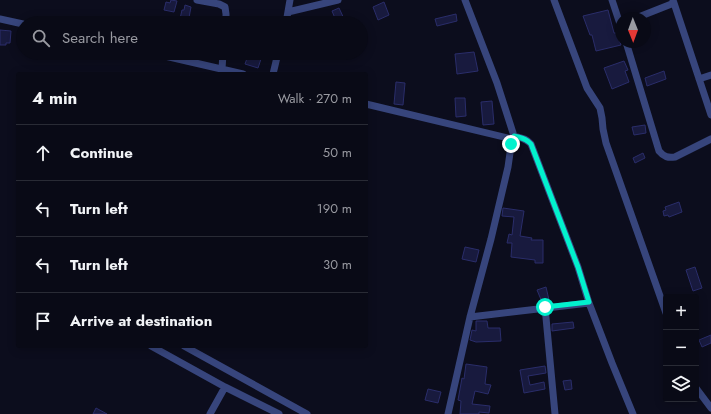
<!DOCTYPE html>
<meta charset="utf-8">
<style>
body{margin:0;font-family:Jost,sans-serif;background:#171823;color:#f1f3f6}
.controls{position:absolute;right:12px;bottom:12px;display:grid;overflow:hidden;border-radius:4px;box-shadow:0 2px 10px #0003}
.controls button{width:36px;height:36px;display:grid;place-items:center;padding:0;border:0;border-bottom:1px solid #292b35;background:#090a16;color:#f1f3f6;font:20px sans-serif}
.compass{position:absolute;left:615px;top:12px;width:36px;height:36px;border-radius:50%;background:#090a16;box-shadow:0 2px 10px #0003;rotate:179deg}
.stop{position:absolute;width:12px;height:12px;margin:-9px;border:3px solid #02f1cd;border-radius:50%;background:#fff}
.stop.end{background:#02f1cd;border-color:#fff;box-shadow:0 1px 4px #0008}
.list{margin:0;padding:0;list-style:none}
h2{display:flex;justify-content:space-between;align-items:center;height:52px;margin:0;padding:0 16px;font-size:17px}
h2 small{font-size:13px;font-weight:400;color:#999aa1}
.list li{display:grid;grid-template-columns:26px 1fr auto;gap:12px;align-items:center;box-sizing:border-box;height:56px;padding:0 16px;border-top:1px solid #292b35}
.list b{display:block;font-size:15px;white-space:nowrap}
.list em{font-size:13px;font-style:normal;color:#999aa1}
.icon{flex:none;width:22px;height:22px;fill:none;stroke:currentColor;stroke-width:2;stroke-linecap:round;stroke-linejoin:round}
.map{position:relative;flex:none;width:711px;height:414px;overflow:hidden}
.search{position:absolute;background:#090a16;box-shadow:0 2px 10px #0003;left:16px;top:16px;width:352px;height:44px;display:flex;align-items:center;gap:10px;box-sizing:border-box;padding:0 14px;border-radius:22px;color:#999aa1;font-size:15px}
.panel{position:absolute;background:#090a16;box-shadow:0 2px 10px #0003;left:16px;top:72px;width:352px;height:276px;border-radius:4px}
.map>svg:first-child{display:block}
</style>
<div class="map">
<svg width="711" height="414" viewBox="0 0 711 414">
<rect width="100%" height="100%" fill="#0c0d1d"/>
<path fill="#181a3e" stroke="#2a2d6a" d="M171,0L177,1L174,12L164,10L166,2L170,3Z
M384,2L389,15L378,20L373,7Z
M185,5L191,7L188,23H179L182,10H184Z
M339,8L346,23H337L332,11Z
M608,10L614,33H617L621,45L596,51L592,35H590L583,16Z
M456,14L457,21L437,26L435,19Z
M0,30L11,31L10,43H6V45H0Z
M474,52L478,71L457,74L455,54Z
M249,53H263L258,68L245,64Z
M624,61L628,70L625,71L629,82L612,89L604,68Z
M664,71L666,79L647,86L645,78Z
M396,82L405,83L403,105L394,104Z
M455,98H465L466,116L456,117Z
M492,101L494,124L483,125L481,102Z
M645,125L646,133L634,135L632,127Z
M643,153L645,158L635,163L633,158Z
M679,202L682,212L669,217L668,215L664,216L663,211L666,210L665,207Z
M503,208L524,211L520,236L532,238L531,240H543V263H535V260L511,257L512,243H507L509,234L512,235L514,217L502,216Z
M465,247L479,250L476,262L462,259Z
M695,267L702,288L693,291L686,270Z
M546,287L549,300L542,302L537,290Z
M476,321H487L488,328H500L501,341L476,342L470,340L472,330L476,331Z
M573,322L574,328L552,331V324Z
M711,335V343L702,347L699,340Z
M466,364L487,367L485,384L491,385L488,394L475,391L472,404L490,406L489,413L479,412V414H460L461,401L458,400L462,378L464,379Z
M545,366L546,373L528,376L530,385L544,382L545,389L524,393L520,370Z
M571,380L572,389L565,390L563,381Z
M428,389L441,392L438,403L425,400Z
M96,408L107,414H93Z"/>
<g fill="none" stroke-linecap="round" stroke-linejoin="round">
<path stroke="#37457c" stroke-width="7" d="M197,0L219,4L225,7L226,14V23
M465,0L497,83L514,136
M554,0L587,88L600,108L602,118L603,129L606,143L666,313
M612,0L621,27
M673,0L711,115
M288,12L338,0
M636,18L674,3
M0,19L23,24
M286,23L290,0
M626,42L659,151C664,157 668,158 675,157L711,139
M152,53L243,74
M222,69L223,53
M273,74L278,53
M699,79L711,75
M366,104L512,139
M545,307L555,414
M470,317L589,303
M151,346L225,387L279,414
M184,346L307,414
M696,388L711,408
M210,414L225,387
M448,414L470,317L491,239L508,167L512,139L514,136C521,138 526,138 531,144L578,267L589,303L612,363L633,414"/>
</g>
<g fill="none" stroke-linecap="round" stroke-linejoin="round">
<path stroke="#02f1cd" stroke-width="5" d="M511,144L512,138L514,136C521,138 526,138 531,144L578,267L589,302L545,307"/>
</g>
</svg>
<div class="controls">
<button>+</button>
<button>−</button>
<button><svg class="icon" aria-label="layers" viewBox="0 0 24 24"><path d="M12 4l9 5-9 5-9-5zM3 14l9 5 9-5"/></svg></button>
</div>
<svg class="compass" viewBox="-18 -18 36 36"><path d="M0-13l5 13h-10z" fill="#e53935"/><path d="M0 13l5-13h-10z" fill="#999aa1"/></svg>
<div class="stop" style="left:545px;top:307px"></div>
<div class="stop end" style="left:511px;top:144px"></div>
<div class="search"><svg class="icon" aria-label="search" viewBox="0 0 24 24"><circle cx="10" cy="10" r="6"/><path d="M15 15l6 6"/></svg>Search here</div>
<section class="panel">
<h2>4 min<small>Walk · 270 m</small></h2>
<ul class="list">
<li><svg class="icon" aria-label="ahead" viewBox="0 0 24 24"><path d="M12 20V5M6 11l6-6 6 6"/></svg><div><b>Continue</b></div><em>50 m</em></li>
<li><svg class="icon" aria-label="left" viewBox="0 0 24 24"><path d="M17 20v-9H6M10 6l-5 5 5 5"/></svg><div><b>Turn left</b></div><em>190 m</em></li>
<li><svg class="icon" aria-label="left" viewBox="0 0 24 24"><path d="M17 20v-9H6M10 6l-5 5 5 5"/></svg><div><b>Turn left</b></div><em>30 m</em></li>
<li><svg class="icon" aria-label="arrive" viewBox="0 0 24 24"><path d="M6 21V4h12l-3 4 3 4H6"/></svg><div><b>Arrive at destination</b></div></li>
</ul>
</section>
</div>
